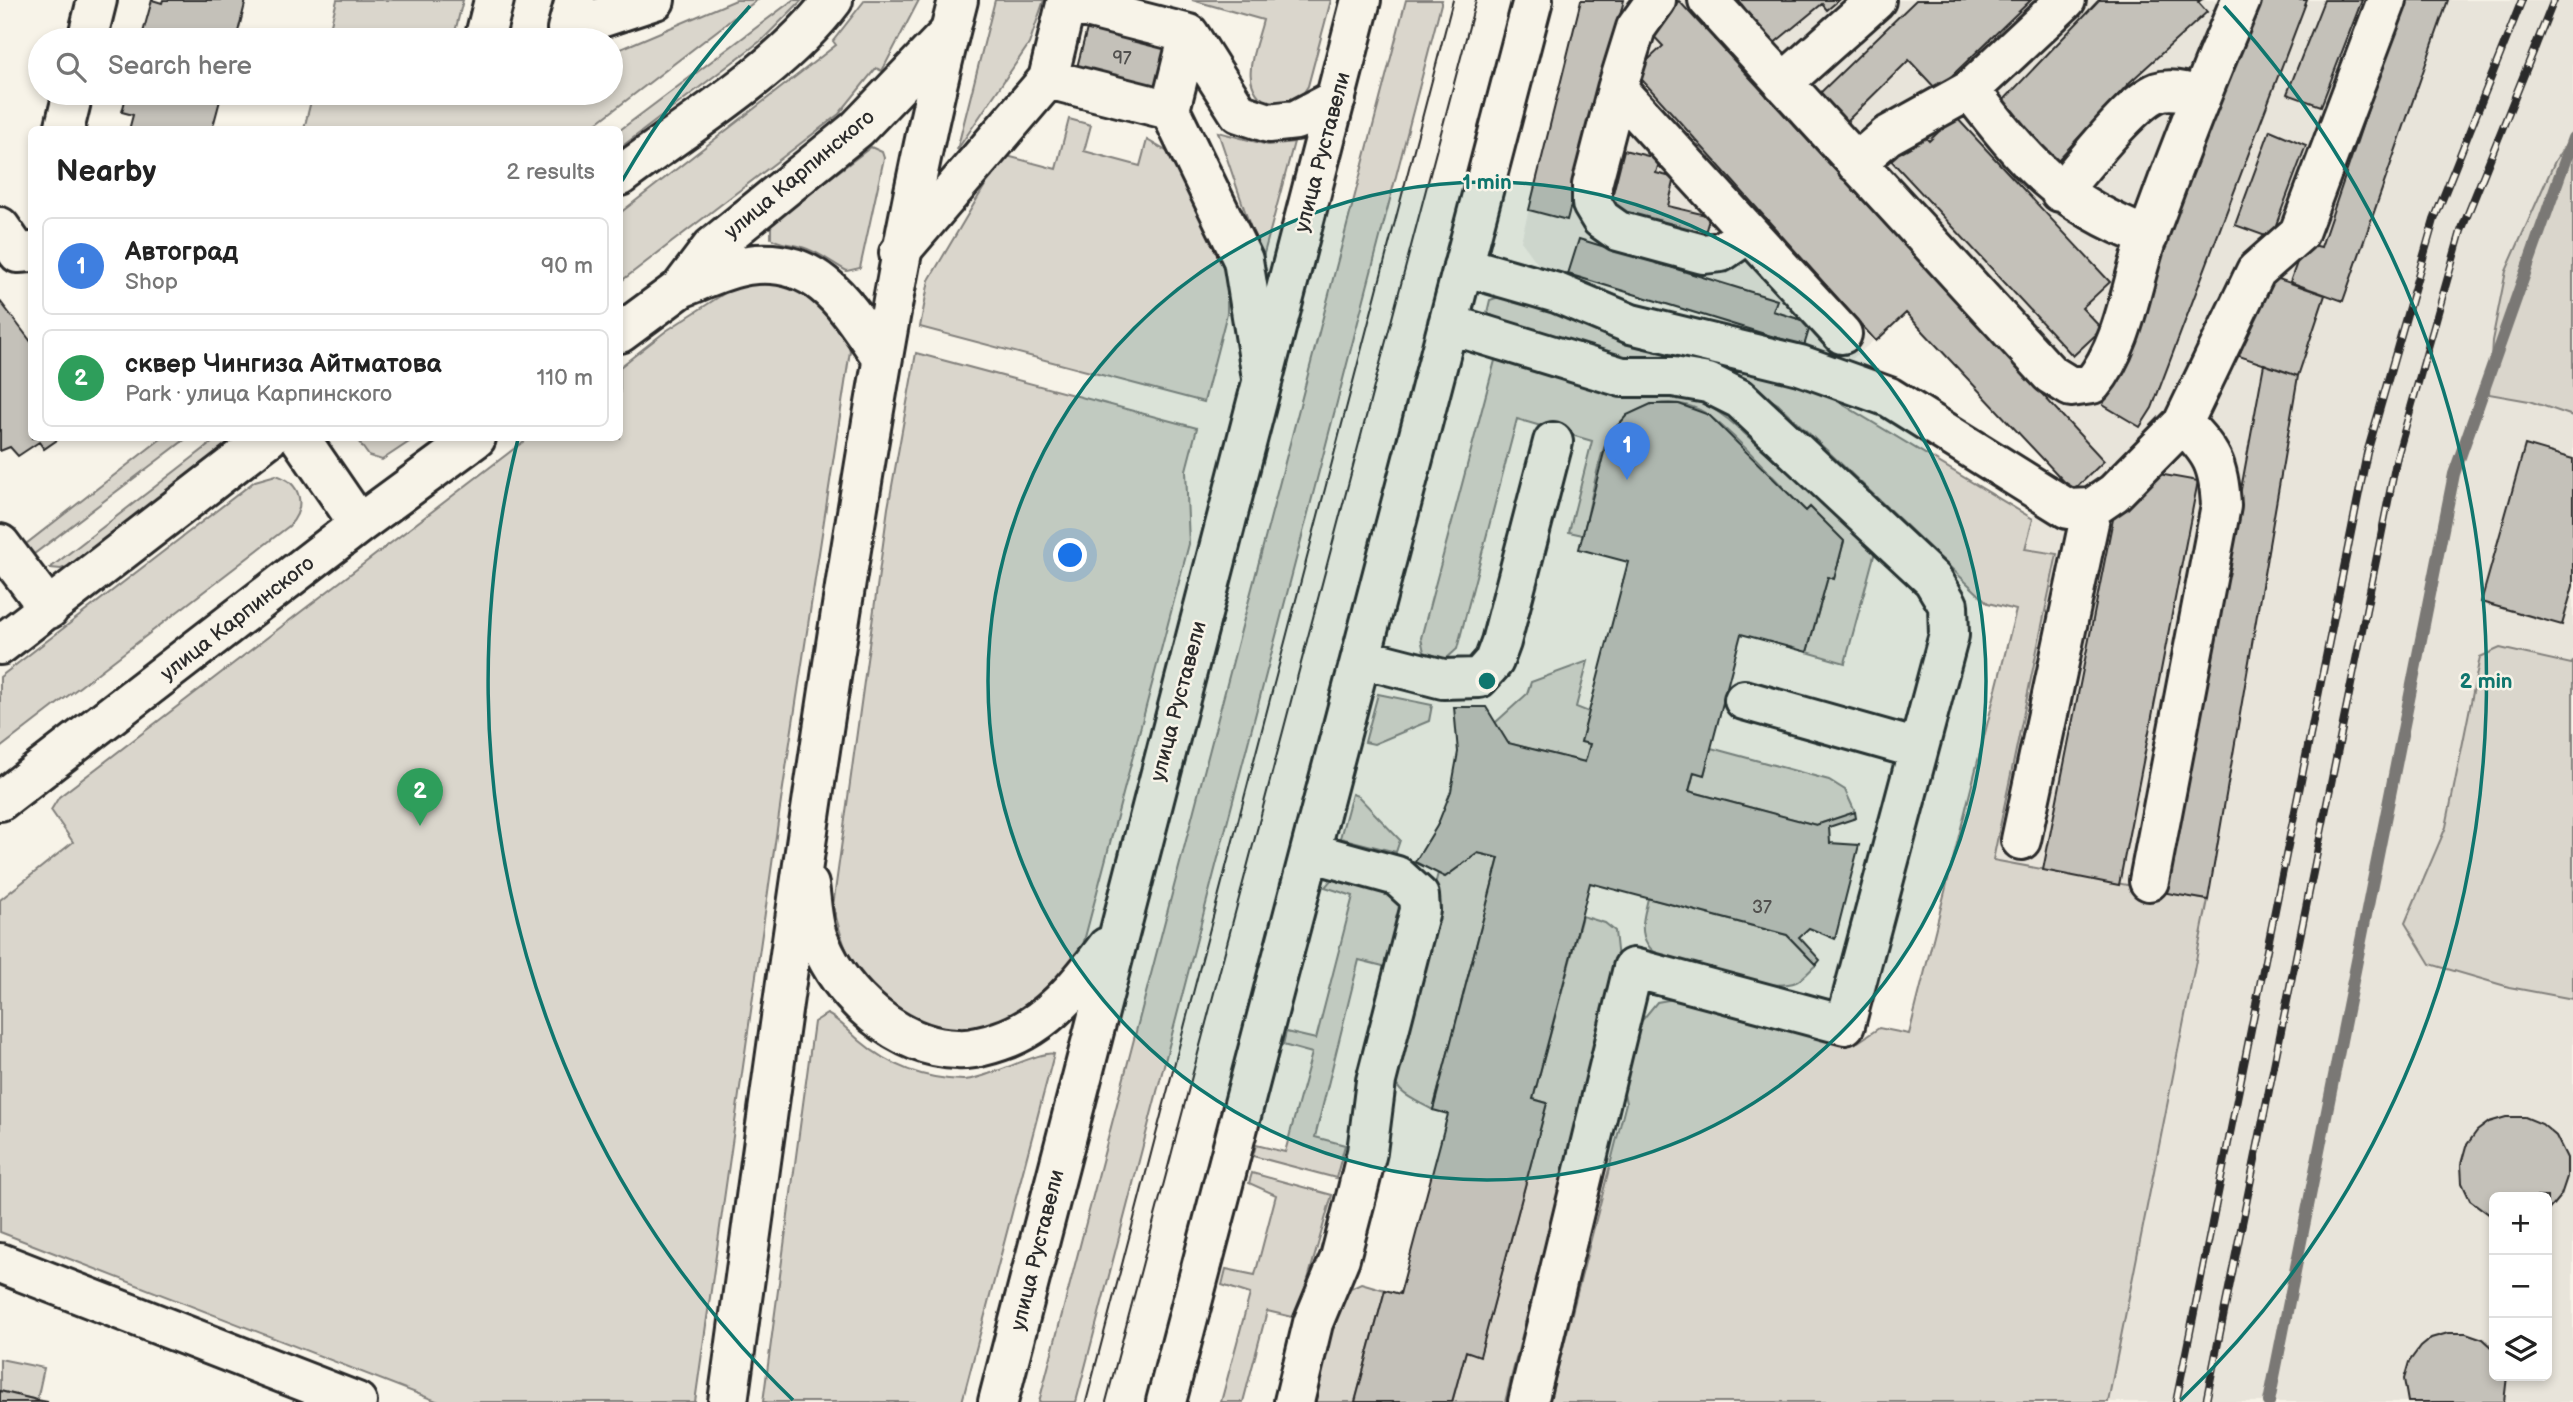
<!DOCTYPE html>
<meta charset="utf-8">
<style>
body{margin:0;font-family:"Balsamiq Sans",sans-serif;background:#f2f2f2;color:#222}
.controls{position:absolute;right:21px;bottom:21px;display:grid;overflow:hidden;border-radius:10px;box-shadow:0 4px 10px #0003}
.controls button{width:63px;height:63px;display:grid;place-items:center;padding:0;border:0;border-bottom:2px solid #e0e0e0;background:#fff;color:#222;font:35px sans-serif}
.you{position:absolute;left:1071px;top:556px;width:24px;height:24px;margin:-18px;border:5px solid #fff;border-radius:50%;background:#1a73e8;box-shadow:0 0 0 10px #1a73e833}
.badge{display:grid;place-items:center;width:46px;height:46px;border-radius:50%;background:#d1495b;color:#fff;font-size:23px;font-weight:700}
.pin{position:absolute;translate:-50% -58px;filter:drop-shadow(0 2px 4px #0008)}
.pin::after{content:'';position:absolute;top:37px;width:24px;height:21px;background:inherit;clip-path:polygon(0 0,100% 0,50% 100%)}
.list{margin:0;padding:0;list-style:none}
h2{display:flex;justify-content:space-between;align-items:center;height:91px;margin:0;padding:0 28px;font-size:30px}
h2 small{font-size:23px;font-weight:400;color:#767676}
.list li{display:grid;grid-template-columns:46px 1fr auto;gap:21px;align-items:center;box-sizing:border-box;height:98px;margin:0 14px 14px;padding:0 14px;border:2px solid #e0e0e0;border-radius:10px}
.list b{display:block;font-size:26px;white-space:nowrap}
.list p{margin:0;font-size:23px;white-space:nowrap;color:#767676}
.list em{font-size:23px;font-style:normal;color:#767676}
.icon{flex:none;width:38px;height:38px;fill:none;stroke:currentColor;stroke-width:2;stroke-linecap:round;stroke-linejoin:round}
.map{position:relative;flex:none;width:2573px;height:1402px;overflow:hidden}
.search{position:absolute;background:#fff;box-shadow:0 4px 10px #0003;left:28px;top:28px;width:595px;height:77px;display:flex;align-items:center;gap:18px;box-sizing:border-box;padding:0 24px;border-radius:38px;color:#767676;font-size:26px}
.panel{position:absolute;background:#fff;box-shadow:0 4px 10px #0003;left:28px;top:126px;width:595px;height:315px;border-radius:10px}
.map>svg:first-child{display:block}
</style>
<div class="map">
<svg width="2573" height="1402" viewBox="0 0 2573 1402">
<rect width="100%" height="100%" fill="#f7f3e8"/>
<filter id="ink" filterUnits="userSpaceOnUse"><feTurbulence type="fractalNoise" baseFrequency=".0143" numOctaves="2"/><feDisplacementMap in="SourceGraphic" scale="14" xChannelSelector="R" yChannelSelector="G"/><feConvolveMatrix kernelMatrix="1 2 1 2 8 2 1 2 1" color-interpolation-filters="sRGB"/></filter>
<g filter="url(#ink)">
<path fill="#e8e4da" fill-rule="evenodd" d="M1581,0H2573V1402H2108L2208,901L1993,860L2057,554L2024,549L2040,490L2056,472L1906,313L1852,359L1538,264L1521,241ZM2494,1197H2547V1376H2494Z"/>
<path fill="#dad6cc" stroke="#82807c" stroke-width="2" d="M337,0H463L453,40H327Z
M736,0H757L589,129H304L313,93H440L505,98L517,93H611V53Z
M793,0H802L763,39L620,148V130Z
M865,0H919L882,71L876,68L839,114L620,282V213L836,45L833,41Z
M995,0H1044L1029,44L957,150Z
M1192,0H1331L1308,86L1299,100L1271,106C1236,86 1255,52 1263,20Z
M1406,0H1442L1076,1402H1039Z
M1069,119L1091,125L1084,151L1140,166L1147,140L1180,159L1192,179L1223,266L1227,289V313L1204,402L920,327L929,280L1003,155L1056,169Z
M1218,132L1268,145L1294,142L1262,261Z
M2573,133V416L2529,401L2489,394L2492,341L2506,271L2555,161Z
M871,147L882,152L884,158L860,268L847,271C832,263 819,252 802,247C791,243 781,245 771,238V223Z
M745,280L803,285L845,328L850,351L781,801L695,1402H439L0,1232V900L73,842L51,810L59,797L528,438H620V367L666,331Z
M1502,296L1663,349L1768,372L1827,395L2033,519L2025,549L2057,554L1993,860L2208,900L2108,1402H1549L1626,1103L1621,1079L1635,1029L1657,1002L1674,999L1858,1042L1879,1028L1909,1034L2016,610L1988,603L1778,404L1730,376L1613,361L1503,321L1487,313L1490,300Z
M916,353L1197,428L1186,470L1189,544L1083,945C1058,980 1007,1031 960,1032C926,1032 875,998 857,971C844,951 839,928 833,906L888,508Z
M1497,353L1704,402L1729,420L1876,548L1845,663L1807,652L1828,577L1834,579L1844,541L1810,507L1806,511C1775,480 1745,444 1711,417C1679,392 1628,402 1609,437C1598,455 1589,512 1583,535L1569,532L1592,441L1517,419L1457,649L1446,659L1424,652L1421,638Z
M162,438H187L34,554L26,544Z
M218,438H239L71,565L61,569L50,568Z
M356,438H415L382,460L369,456Z
M276,475C301,483 307,506 289,526L0,748V677L255,481Z
M2500,648L2571,664L2573,662V999L2509,987L2430,964L2405,923L2446,827L2480,657Z
M1588,661L1576,707L1589,712L1581,742L1590,744L1585,762L1508,743L1495,723L1527,694L1531,682Z
M1378,694L1432,705L1429,721L1374,744L1365,742Z
M1711,748L1829,780L1845,790L1855,812L1816,825L1689,791L1694,772L1704,775Z
M1352,794L1358,796L1400,840L1396,852L1340,838Z
M1478,853L1499,858L1433,1110C1409,1097 1394,1094 1390,1066L1438,873L1445,877Z
M1341,877L1398,896L1405,910L1391,968L1359,960L1315,1137L1345,1145L1336,1178L1253,1156L1256,1145L1285,1152L1312,1053L1283,1045L1286,1032L1316,1039L1353,896L1325,887L1331,880Z
M1648,898L1787,935L1816,965C1810,970 1803,979 1796,982C1771,993 1661,968 1648,945C1638,930 1645,914 1648,898Z
M1582,916L1605,923L1615,931L1618,960L1505,1402H1452L1466,1351L1480,1355L1547,1103L1533,1099Z
M827,1014C840,1020 849,1032 860,1041C889,1066 925,1079 963,1080C985,1080 1043,1049 1054,1054L962,1402H763L814,1022Z
M1252,1173L1332,1195L1297,1318L1267,1311L1243,1402H1221L1250,1294L1222,1285L1226,1269L1255,1275L1276,1195L1249,1183Z
M1361,1283L1385,1290L1355,1402H1306L1342,1292Z
M0,1359L44,1368L37,1400L0,1391Z"/>
<g fill="none" stroke-linecap="round" stroke-linejoin="round">
<path stroke="#7a7874" stroke-width="12" d="M2269,1402L2454,474L2573,138"/>
</g>
<path fill="#c4c1b9" stroke="#2b2b2b" stroke-width="2" d="M152,0L162,3L163,0H246L236,40H141Z
M1581,0H1624L1567,220L1529,210Z
M1738,0H1839L1827,10L1822,4L1767,49L1740,17L1747,11Z
M1916,0H2031L1937,90L1909,60L1845,123L1818,95Z
M2099,0H2201L2198,2L2207,12L2130,82L2057,161L2000,104Z
M2259,0H2307L2152,408L2140,427L2103,405Z
M2324,0H2362L2321,106L2287,94Z
M2405,0H2448L2343,301L2290,282L2304,243L2321,247Z
M1679,1L2104,461L2073,491L1906,313L1876,341L1635,72L1663,46L1647,29Z
M1088,25L1169,46L1157,91L1076,71Z
M127,93H222L212,130H129L133,115L122,112Z
M1955,116L2110,282L2082,308L2102,329L2073,356L1887,156L1917,128L1929,141Z
M2270,130L2306,145L2271,238L2235,225Z
M1624,150L1660,159L1656,173L1675,178L1668,206L1710,216L1705,233L1609,209Z
M1579,239L1777,300L1773,311L1811,323L1804,346L1568,274Z
M2267,275L2325,295L2298,376L2239,356Z
M0,301L32,343V438H60L44,449L39,442L18,456L10,447L0,451Z
M2264,364L2298,376L2208,900L2167,893Z
M1651,404H1679L1709,415L1806,511L1810,507L1844,541L1834,579L1828,577L1807,652L1741,634L1704,775L1694,772L1689,791L1816,825L1855,812L1856,818L1829,827L1830,843L1859,845L1835,939L1809,928L1799,937L1820,960L1816,965L1787,935L1590,883L1533,1099L1547,1103L1480,1356L1466,1351L1452,1402H1355L1385,1290L1400,1294L1448,1114L1433,1110L1499,858L1478,853L1445,877L1415,862L1437,826L1451,791L1458,752L1454,707H1486L1508,743L1585,762L1590,744L1581,742L1628,562L1579,549L1608,437L1627,415Z
M2525,445L2573,459V586L2562,625L2481,602Z
M2153,473L2198,481L2119,885L2043,870L2115,509Z
M2506,1117H2525L2542,1124L2556,1136L2567,1158V1177L2561,1195L2547,1212V1197H2494V1218L2470,1200L2462,1183L2461,1164L2466,1146L2477,1131L2489,1122Z
M2448,1333H2466L2483,1339L2494,1349V1376H2507L2504,1402H2408L2404,1379L2409,1362L2420,1347L2431,1338Z
M0,1391L37,1400L48,1402H0Z"/>
<g fill="none" stroke-linecap="round" stroke-linejoin="round">
<defs>
<path id="minor" d="M575,0L567,29L655,0
M1067,0L1048,79L1170,110L1189,34L1067,3
M1656,0L1636,28L1617,89L1842,334
M1708,0L2050,374L2071,387L2092,384C2125,344 2131,283 2148,235C2177,155 2208,77 2241,0
M1189,34L1239,113L1269,123L1296,120L1336,99
M87,40L97,0
M484,40L494,0
M1783,83L1876,0
M1617,89L1592,185V204L1601,219L1618,231L1703,254L1721,252L1749,233
M1970,90C2027,164 2058,202 2148,237
M1170,110L1243,260L1262,378
M64,130L73,93
M1856,163L1887,136L1970,90L2066,0
M620,176C689,124 781,69 833,0
M2060,192C2082,168 2130,103 2158,92C2171,88 2187,92 2200,97
M0,227L18,253L32,252
M899,253L1048,79
M1463,266L1557,293L1631,324L1800,365L1889,397L2068,509L2092,508L2114,493L2183,423L2256,271L2299,233L2387,0
M681,288C702,280 726,268 748,265C819,255 847,307 882,358
M1448,324L1622,377H1673L1708,383L1740,399L1933,580L1948,605L1949,635L1845,1025L1633,968L1528,1402
M620,333L681,288L712,247L857,129L949,33
M300,438L359,524
M0,544L49,609
M0,645L268,438
M1361,658L1443,679L1479,678L1494,661L1501,642L1553,442
M1744,700L1918,749
M0,801L359,524L476,438
M2021,840L2092,508
M2149,881L2221,506C2219,464 2212,453 2183,423
M0,1263L357,1402
M1166,1402L1533,0
M1294,1402L1313,1323L1340,1258L1357,1193L1367,1152L1376,1081L1420,910L1419,896L1397,876L1310,852"/>
<path id="major" d="M809,885C812,903 812,927 820,943C842,996 898,1048 958,1049C970,1050 989,1045 1000,1041C1047,1026 1079,984 1107,947
M728,1402C766,1123 804,845 848,568C879,376 909,189 958,0
M998,1402L1361,0"/>
</defs>
<use href="#minor" stroke="#2b2b2b" stroke-width="44"/>
<use href="#major" stroke="#2b2b2b" stroke-width="44"/>
<use href="#minor" stroke="#f7f3e8" stroke-width="38"/>
<use href="#major" stroke="#f7f3e8" stroke-width="38"/>
<path stroke="#2b2b2b" stroke-width="2" d="M1086,1402L1453,0
M1106,1402L1476,0"/>
<defs>
<path id="rail" d="M2176,1402L2367,453L2434,220L2522,0
M2206,1402L2397,457L2461,231L2554,0"/>
</defs>
<use href="#rail" stroke="#2b2b2b" stroke-width="8"/>
<use href="#rail" stroke="#f7f3e8" stroke-width="5" stroke-dasharray="16" stroke-linecap="butt"/>
</g>
</g>
<circle cx="1487" cy="681" r="499" fill="#0f766e" fill-opacity=".12"/>
<g fill="none" stroke="#0f766e" stroke-width="3.5">
<circle cx="1487" cy="681" r="499"/>
<path d="M793 1400A999 999 0 0 1 518 439M622 181A999 999 0 0 1 750 6M2224 6A999 999 0 0 1 2181 1400"/>
</g>
<g text-anchor="middle" stroke-width="5" stroke-linejoin="round" paint-order="stroke">
<g font-size="18" fill="#51504e">
<text x="1122" y="64">97</text>
<text x="1762" y="913">37</text>
</g>
<g font-size="21" fill="#2b2b2b" stroke="#f7f3e8">
<text transform="translate(1322 152) rotate(-75)" y="7">улица Руставели</text>
<text transform="translate(799 174) rotate(-40)" y="7">улица Карпинского</text>
<text transform="translate(237 618) rotate(-38)" y="7">улица Карпинского</text>
<text transform="translate(1178 701) rotate(-75)" y="7">улица Руставели</text>
<text transform="translate(1037 1250) rotate(-76)" y="7">улица Руставели</text>
</g>
</g>
<circle cx="1487" cy="681" r="10" fill="#0f766e" stroke="#f7f3e8" stroke-width="3.5"/>
<g font-size="21" text-anchor="middle" font-weight="bold" fill="#0f766e" stroke="#f7f3e8" stroke-width="5" stroke-linejoin="round" paint-order="stroke">
<text x="1487" y="189">1 min</text>
<text x="2486" y="688">2 min</text>
</g>
</svg>
<div class="controls">
<button>+</button>
<button>−</button>
<button><svg class="icon" aria-label="layers" viewBox="0 0 24 24"><path d="M12 4l9 5-9 5-9-5zM3 14l9 5 9-5"/></svg></button>
</div>
<div class="you"></div>
<div class="pin badge" style="left:1627px;top:480px;background:#3f7fe0">1</div>
<div class="pin badge" style="left:420px;top:826px;background:#2e9e5b">2</div>
<div class="search"><svg class="icon" aria-label="search" viewBox="0 0 24 24"><circle cx="10" cy="10" r="6"/><path d="M15 15l6 6"/></svg>Search here</div>
<section class="panel">
<h2>Nearby<small>2 results</small></h2>
<ul class="list">
<li><span class="badge" style="background:#3f7fe0">1</span><div><b>Автоград</b><p>Shop</p></div><em>90 m</em></li>
<li><span class="badge" style="background:#2e9e5b">2</span><div><b>сквер Чингиза Айтматова</b><p>Park · улица Карпинского</p></div><em>110 m</em></li>
</ul>
</section>
</div>
